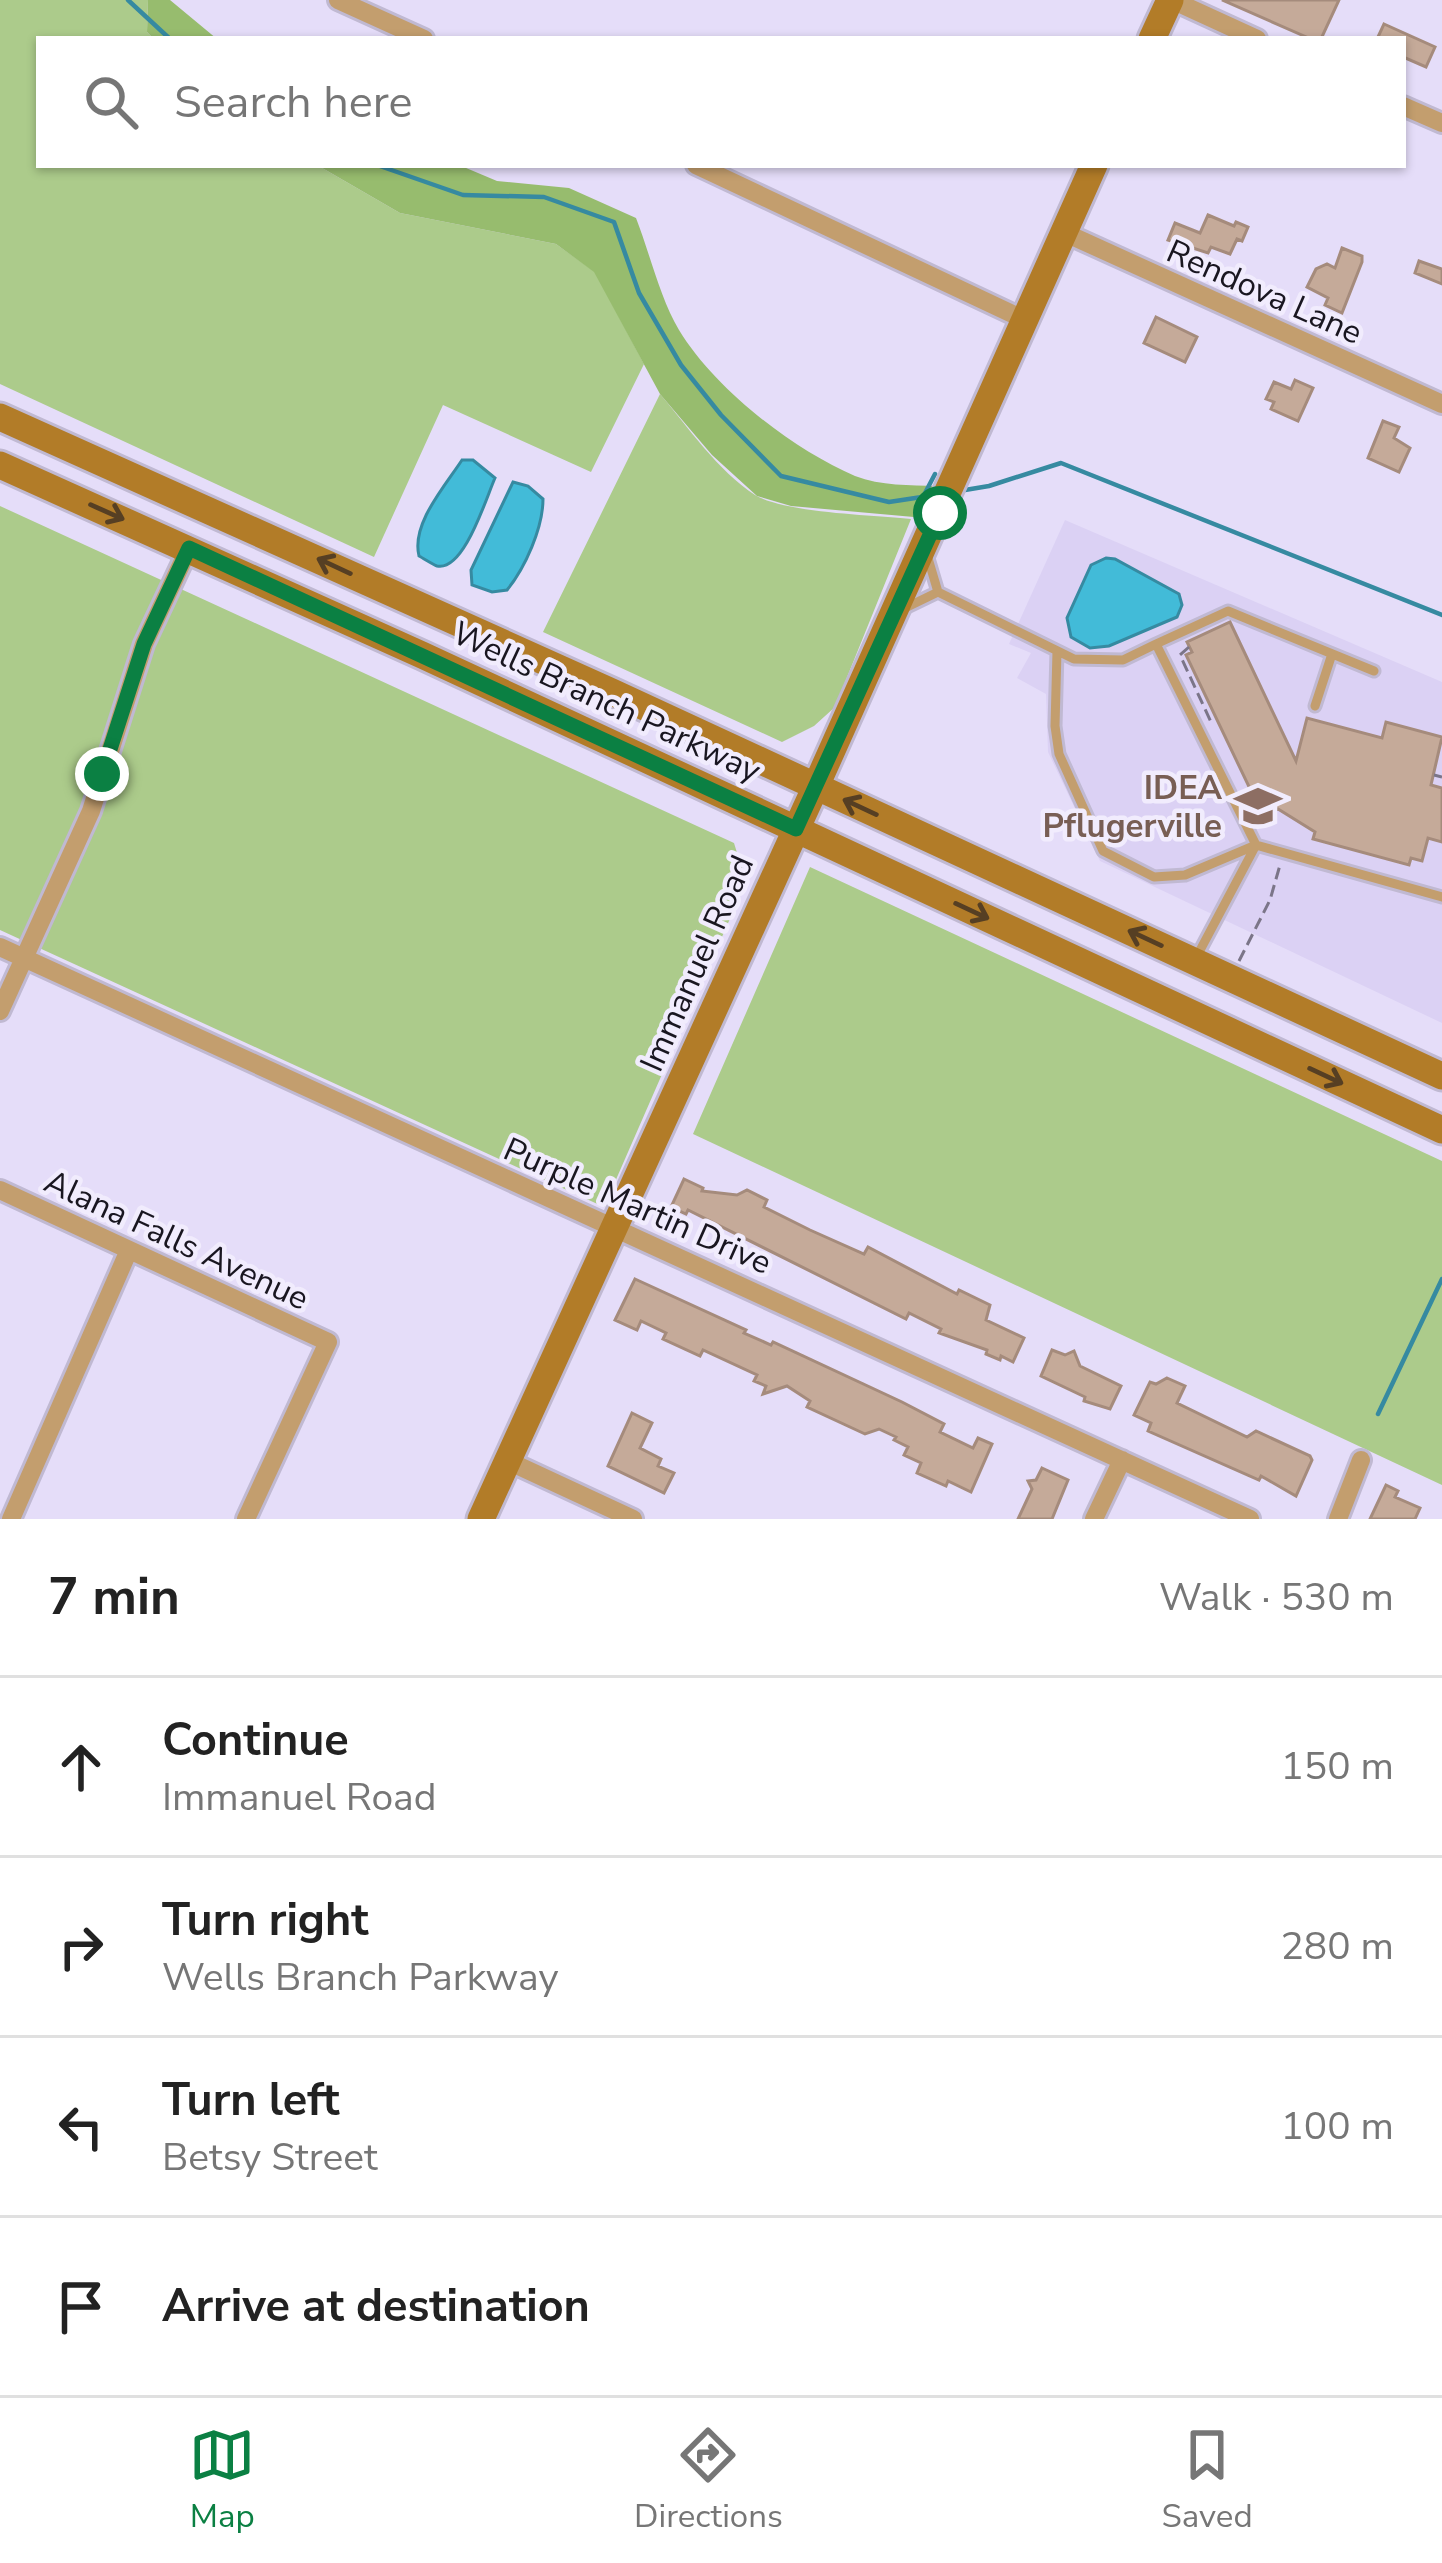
<!DOCTYPE html>
<meta charset="utf-8">
<style>
body{margin:0;font-family:"Nunito Sans",sans-serif;background:#f6f6f6;color:#222}
.stop{position:absolute;width:36px;height:36px;margin:-27px;border:9px solid #0b8043;border-radius:50%;background:#fff}
.stop.end{background:#0b8043;border-color:#fff;box-shadow:0 3px 12px #0008}
.list{margin:0;padding:0;list-style:none}
h2{display:flex;justify-content:space-between;align-items:center;height:156px;margin:0;padding:0 48px;font-size:51px}
h2 small{font-size:39px;font-weight:400;color:#767676}
.list li{display:grid;grid-template-columns:78px 1fr auto;gap:36px;align-items:center;box-sizing:border-box;height:180px;padding:0 48px;border-top:3px solid #e0e0e0}
.list b{display:block;font-size:45px;white-space:nowrap}
.list p{margin:0;font-size:39px;white-space:nowrap;color:#767676}
.list em{font-size:39px;font-style:normal;color:#767676}
.icon{flex:none;width:66px;height:66px;fill:none;stroke:currentColor;stroke-width:2;stroke-linecap:round;stroke-linejoin:round}
.map{position:relative;flex:none;width:1442px;height:1519px;overflow:hidden}
.search{position:absolute;background:#fff;box-shadow:0 3px 9px #0004;left:36px;right:36px;top:36px;height:132px;display:flex;align-items:center;gap:30px;box-sizing:border-box;padding:0 42px;border-radius:0px;color:#767676;font-size:45px}
.sheet{height:876px;background:#fff}
nav{display:flex;justify-content:space-around;align-items:center;box-sizing:border-box;height:168px;border-top:3px solid #e0e0e0;background:#fff;font-size:33px;color:#767676}
nav a{display:grid;justify-items:center;gap:6px}
nav .on{color:#0b8043}
.map>svg:first-child{display:block}
</style>
<div class="map">
<svg width="1442" height="1519" viewBox="0 0 1442 1519">
<rect width="100%" height="100%" fill="#e5ddf9"/>
<path fill="#dbd1f4" d="M1065,520L1442,682V1023L1100,861L1048,752L1046,694L1017,678L1031,653L1009,644Z"/>
<path fill="#accb8b" d="M0,0H148L147,32L154,39H39V165H317L400,213L556,244L595,272L644,364L591,472L443,405L374,557L0,384Z
M660,394C688,427 718,471 755,495C785,513 873,515 911,519L835,707L814,726L782,742L543,632Z
M0,506L734,843L746,882L604,1207L0,930Z
M810,867L1442,1161V1485L693,1134Z"/>
<path fill="#97bc6e" d="M148,0H170L217,39H154L147,32Z
M317,165H459L497,181L569,188L636,218C650,254 660,298 679,330C715,389 792,449 855,476C881,486 910,485 937,486L925,518L791,506L757,496L712,455L660,394L594,272L556,244L400,213Z"/>
<path fill="#42bbd8" stroke="#368aa1" stroke-width="3" d="M462,460H473L495,478C486,498 464,572 437,566C434,565 421,557 419,556C411,524 445,486 462,460Z
M513,482L528,486L543,499C543,528 525,568 507,590L492,592L472,585L471,570Z
M1106,558L1115,559L1179,594L1182,605L1177,617L1109,646L1090,648L1071,637L1067,618L1091,565Z"/>
<g fill="none" stroke-linecap="round" stroke-linejoin="round">
<path stroke="#368aa1" stroke-width="4.5" d="M128,0L170,39
M377,165L463,195L544,197L614,222L639,293L681,365L721,415L781,476L889,502L935,495
M959,491L989,486L1061,463L1442,615
M924,495L935,474
M1378,1414L1442,1279"/>
</g>
<path fill="#c5aa99" stroke="#a58b7c" stroke-width="3" d="M1222,0H1339L1321,39H1311Z
M1384,24L1435,47L1426,67L1403,57V39H1377Z
M1208,215L1234,226L1236,222L1248,227L1242,241L1237,239L1230,254L1211,247L1208,253L1168,240L1175,223L1200,233Z
M1342,248L1362,256V262L1342,313L1325,305L1328,298L1307,287L1316,269L1327,264L1335,268Z
M1419,261L1442,269V284L1415,273Z
M1156,317L1197,337L1185,362L1144,343Z
M1295,380L1313,388L1298,421L1271,409L1274,402L1266,399L1274,382L1291,389Z
M1383,421L1399,427L1394,438L1410,448L1399,472L1368,458Z
M1230,622L1296,761L1307,718L1382,738L1386,722L1442,737L1431,785L1442,788V842L1428,838L1422,861L1411,858L1409,865L1313,839L1315,832L1278,809L1263,816L1186,655L1192,652L1187,642Z
M684,1179L703,1188L702,1191L737,1195L747,1190L767,1200L764,1207L810,1230L864,1254L868,1247L957,1294L959,1290L990,1305L986,1320L1024,1338L1013,1362L1001,1356L1000,1360L986,1354L987,1350L939,1333L941,1329L909,1313L906,1319L688,1210L686,1214L671,1207Z
M635,1279L746,1330L744,1333L771,1345L773,1342L902,1402L944,1424L940,1432L973,1448L978,1438L992,1444L971,1492L948,1481L946,1486L917,1473L921,1463L904,1455L908,1447L894,1440L896,1437L879,1429L865,1434L807,1407L810,1401L787,1386L763,1394L766,1386L754,1381L757,1375L703,1350L700,1356L663,1339L666,1333L641,1321L637,1330L615,1320Z
M1052,1350L1065,1355L1074,1351L1080,1366L1121,1386L1110,1409L1084,1401L1085,1397L1041,1376Z
M1167,1378L1185,1386L1177,1403L1247,1437L1256,1431L1310,1456L1312,1460L1296,1496L1261,1476L1259,1480L1148,1431L1151,1423L1134,1415L1150,1382L1156,1384Z
M632,1413L652,1423L640,1448L661,1459L658,1466L674,1473L664,1493L608,1466Z
M1042,1468L1068,1480L1052,1519H1018L1032,1489L1028,1481L1036,1480Z
M1386,1485L1398,1491L1395,1497L1420,1508L1415,1519H1370Z"/>
<g fill="none" stroke-linecap="round" stroke-linejoin="round">
<defs>
<path id="lane" d="M927,555L938,592L1074,659L1123,660L1156,644L1256,845L1185,875L1154,877L1103,851L1059,754L1055,726L1057,651
M905,608L938,592
M1156,644L1228,611L1374,671
M1315,706L1332,654
M1197,956L1256,845L1442,897"/>
<path id="street" d="M338,0L424,39
M1172,0L1257,39
M1403,106L1442,123
M696,165L1023,319
M1063,232L1442,404
M0,947L1250,1519
M0,1011L91,811L144,644L189,548
M0,1190L328,1342L246,1519
M508,1461L633,1519
M11,1519L129,1250
M1094,1519L1122,1460
M1338,1519L1361,1460"/>
<path id="secondary" d="M1152,39L1170,0
M0,417L612,692L1442,1076
M0,465L422,655L1442,1130
M481,1519L816,786L1094,165"/>
</defs>
<use href="#lane" stroke="#c0b9d2" stroke-width="15"/>
<use href="#street" stroke="#c0b9d2" stroke-width="24"/>
<use href="#secondary" stroke="#c0b9d2" stroke-width="33"/>
<path stroke="#7b7588" stroke-width="3" stroke-dasharray="12 6" stroke-linecap="butt" d="M1189,647L1180,655L1211,722
M1434,775L1442,777
M1239,961L1270,900L1280,865"/>
<use href="#lane" stroke="#c39e6e" stroke-width="9"/>
<use href="#street" stroke="#c39e6e" stroke-width="18"/>
<use href="#secondary" stroke="#b27c28" stroke-width="27"/>
</g>
<defs><path id="oneway-shaft" d="M-6 0H5M1.5-3L5.5 0L1.5 3" fill="none" stroke-width="1.6" stroke-linecap="round" stroke-linejoin="round" transform="scale(3)"/></defs>
<g stroke="#563f23">
<use href="#oneway-shaft" transform="translate(107 512) rotate(24)"/>
<use href="#oneway-shaft" transform="translate(334 566) rotate(-155)"/>
<use href="#oneway-shaft" transform="translate(860 807) rotate(-155)"/>
<use href="#oneway-shaft" transform="translate(972 911) rotate(25)"/>
<use href="#oneway-shaft" transform="translate(1145 938) rotate(-155)"/>
<use href="#oneway-shaft" transform="translate(1326 1076) rotate(25)"/>
</g>
<g fill="none" stroke-linecap="round" stroke-linejoin="round">
<path stroke="#0b8043" stroke-width="15" d="M102,774L144,644L189,548L796,829L940,513"/>
</g>
<defs>
<symbol id="school-bare" viewBox="-9 -9 18 18"><path d="M0-5L7-2L0 1L-7-2ZM-4 1L0 2.5L4 1V4Q0 6-4 4Z" fill="#8d6e63" stroke="#f1ecfd" stroke-width="2.5" paint-order="stroke"/></symbol>
</defs>
<g fill-rule="evenodd">
<use href="#school-bare" x="1225" y="773" width="66" height="66"/>
</g>
<g text-anchor="middle" stroke-width="9" stroke-linejoin="round" paint-order="stroke">
<g font-size="33" fill="#191620" stroke="#f1ecfd">
<text transform="translate(1265 291) rotate(24)" y="12">Rendova Lane</text>
<text transform="translate(607 701) rotate(25)" y="12">Wells Branch Parkway</text>
<text transform="translate(696 963) rotate(-66)" y="12">Immanuel Road</text>
<text transform="translate(638 1205) rotate(24)" y="12">Purple Martin Drive</text>
<text transform="translate(177 1239) rotate(25)" y="12">Alana Falls Avenue</text>
</g>
<g font-size="33" font-weight="bold" fill="#785e54" stroke="#f1ecfd" text-anchor="end">
<text x="1222" y="799">IDEA<tspan x="1222" dy="38">Pflugerville</tspan></text>
</g>
</g>
</svg>
<div class="stop" style="left:940px;top:513px"></div>
<div class="stop end" style="left:102px;top:774px"></div>
<div class="search"><svg class="icon" aria-label="search" viewBox="0 0 24 24"><circle cx="10" cy="10" r="6"/><path d="M15 15l6 6"/></svg>Search here</div>
</div>
<section class="sheet">
<h2>7 min<small>Walk · 530 m</small></h2>
<ul class="list">
<li><svg class="icon" aria-label="ahead" viewBox="0 0 24 24"><path d="M12 20V5M6 11l6-6 6 6"/></svg><div><b>Continue</b><p>Immanuel Road</p></div><em>150 m</em></li>
<li><svg class="icon" aria-label="right" viewBox="0 0 24 24"><path d="M7 20v-9h11M14 6l5 5-5 5"/></svg><div><b>Turn right</b><p>Wells Branch Parkway</p></div><em>280 m</em></li>
<li><svg class="icon" aria-label="left" viewBox="0 0 24 24"><path d="M17 20v-9H6M10 6l-5 5 5 5"/></svg><div><b>Turn left</b><p>Betsy Street</p></div><em>100 m</em></li>
<li><svg class="icon" aria-label="arrive" viewBox="0 0 24 24"><path d="M6 21V4h12l-3 4 3 4H6"/></svg><div><b>Arrive at destination</b></div></li>
</ul>
</section>
<nav>
<a class="on"><svg class="icon" aria-label="map" viewBox="0 0 24 24"><path d="M3 6l6-2 6 2 6-2v14l-6 2-6-2-6 2zM9 4v14M15 6v14"/></svg>Map</a>
<a><svg class="icon" aria-label="directions" viewBox="0 0 24 24"><path d="M12 3l9 9-9 9-9-9zM9 14v-3h6M13 9l2 2-2 2"/></svg>Directions</a>
<a><svg class="icon" aria-label="saved" viewBox="0 0 24 24"><path d="M7 4h10v16l-5-4-5 4z"/></svg>Saved</a>
</nav>
